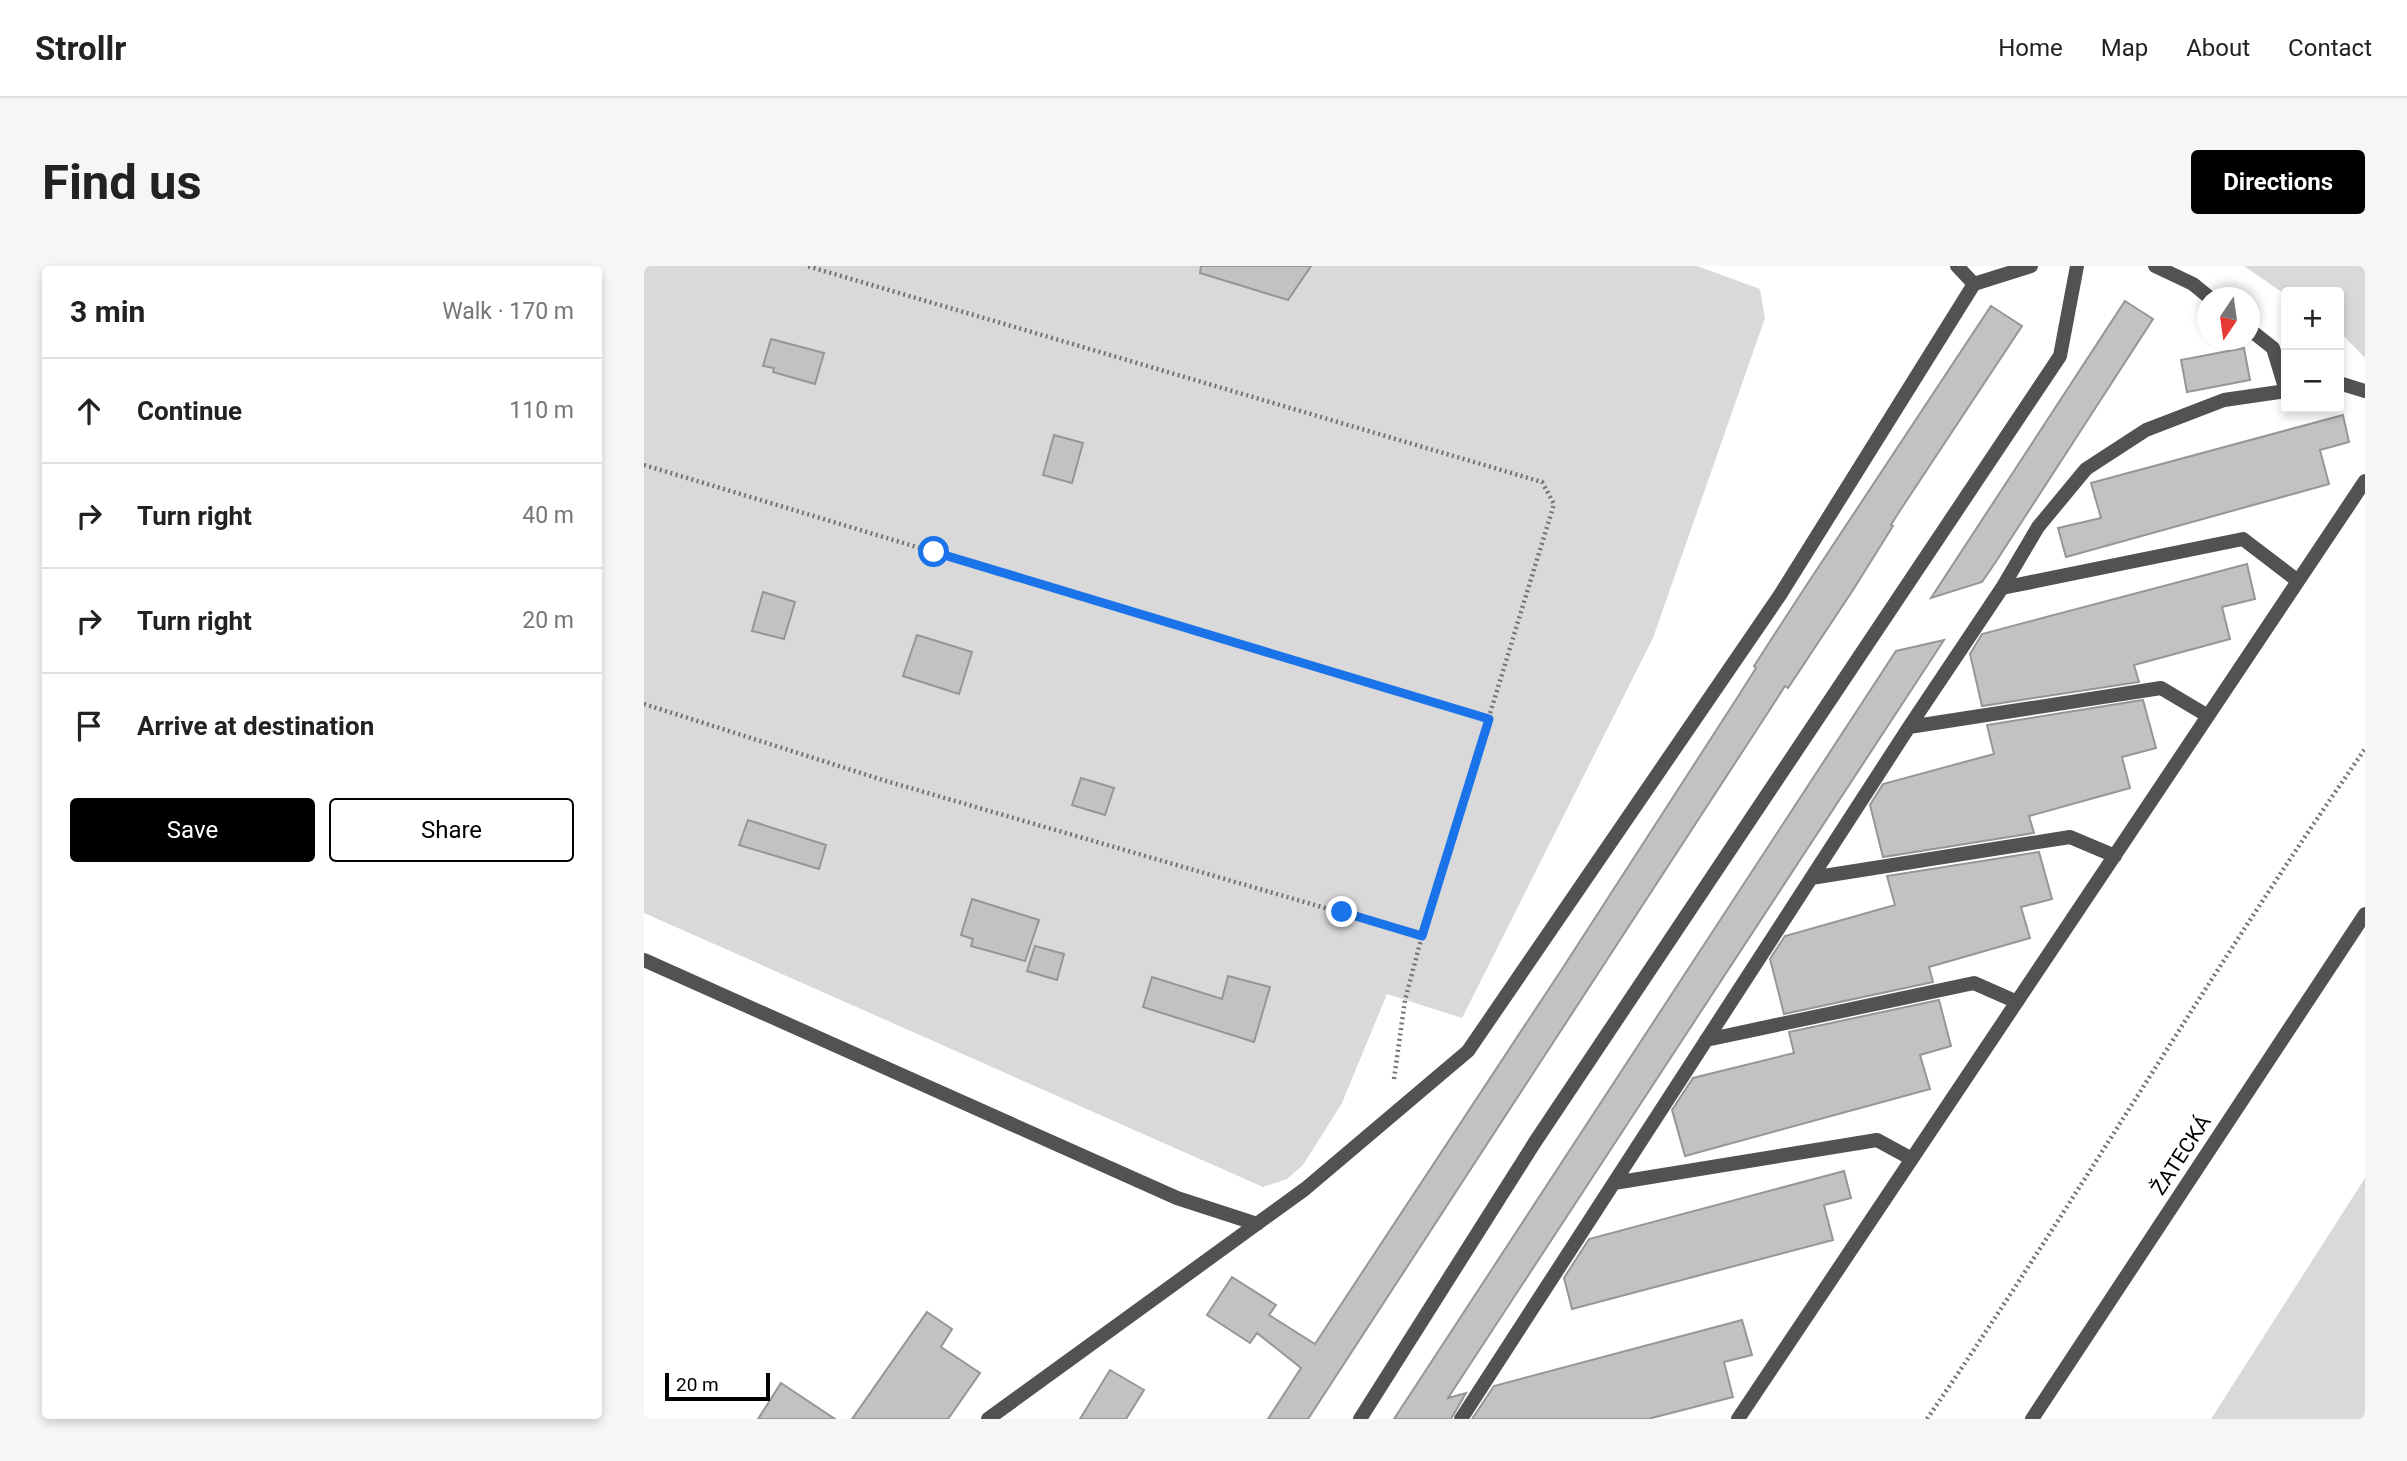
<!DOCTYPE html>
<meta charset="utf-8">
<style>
body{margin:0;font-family:Roboto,sans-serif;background:#f6f6f6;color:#222}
.controls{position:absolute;right:21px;top:21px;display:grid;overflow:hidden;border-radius:7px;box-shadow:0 4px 10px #0003}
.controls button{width:63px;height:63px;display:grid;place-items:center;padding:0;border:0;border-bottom:2px solid #e0e0e0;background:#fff;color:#222;font:35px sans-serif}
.compass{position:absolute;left:1553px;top:21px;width:63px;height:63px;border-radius:50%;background:#fff;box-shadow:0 4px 10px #0003;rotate:193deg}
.scale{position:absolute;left:21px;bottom:18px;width:105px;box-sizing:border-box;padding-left:7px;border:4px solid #000;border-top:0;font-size:19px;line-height:24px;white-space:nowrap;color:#000;-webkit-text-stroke:5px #fff;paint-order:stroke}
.stop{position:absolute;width:21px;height:21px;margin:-16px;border:5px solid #1a73e8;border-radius:50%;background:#fff}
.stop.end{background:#1a73e8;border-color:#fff;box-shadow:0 2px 7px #0008}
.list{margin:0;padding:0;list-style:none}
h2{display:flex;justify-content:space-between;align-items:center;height:91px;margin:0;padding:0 28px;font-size:30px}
h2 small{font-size:23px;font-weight:400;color:#767676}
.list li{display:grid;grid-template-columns:46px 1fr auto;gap:21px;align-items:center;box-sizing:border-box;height:105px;padding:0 28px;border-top:2px solid #e0e0e0}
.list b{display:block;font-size:26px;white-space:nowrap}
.list em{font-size:23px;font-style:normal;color:#767676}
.actions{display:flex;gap:14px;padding:21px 28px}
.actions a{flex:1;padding:16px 0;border:2px solid #000;border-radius:7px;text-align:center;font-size:24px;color:#000}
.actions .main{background:#000;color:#fff}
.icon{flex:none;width:38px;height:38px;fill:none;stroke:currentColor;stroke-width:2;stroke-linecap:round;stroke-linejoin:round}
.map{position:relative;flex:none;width:1721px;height:1153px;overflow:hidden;border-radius:7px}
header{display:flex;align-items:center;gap:42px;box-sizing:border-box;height:98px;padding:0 35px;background:#fff;border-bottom:2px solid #e0e0e0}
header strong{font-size:33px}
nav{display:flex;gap:38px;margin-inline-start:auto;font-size:24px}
.intro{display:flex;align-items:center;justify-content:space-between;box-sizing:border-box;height:168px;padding:0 42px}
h1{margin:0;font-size:49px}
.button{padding:18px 32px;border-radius:7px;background:#000;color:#fff;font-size:24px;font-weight:700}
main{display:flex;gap:42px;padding:0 42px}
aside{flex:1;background:#fff;border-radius:7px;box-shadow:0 4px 10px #0003}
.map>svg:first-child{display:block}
</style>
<header>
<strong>Strollr</strong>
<nav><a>Home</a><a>Map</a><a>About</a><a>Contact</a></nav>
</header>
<div class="intro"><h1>Find us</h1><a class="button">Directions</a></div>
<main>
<aside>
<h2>3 min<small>Walk · 170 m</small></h2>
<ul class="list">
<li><svg class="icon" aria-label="ahead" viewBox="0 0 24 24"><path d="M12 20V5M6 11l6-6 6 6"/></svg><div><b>Continue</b></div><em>110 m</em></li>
<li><svg class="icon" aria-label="right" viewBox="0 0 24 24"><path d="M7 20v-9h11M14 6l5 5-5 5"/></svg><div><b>Turn right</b></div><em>40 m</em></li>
<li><svg class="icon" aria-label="right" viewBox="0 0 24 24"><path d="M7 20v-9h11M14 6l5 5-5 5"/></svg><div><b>Turn right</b></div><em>20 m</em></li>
<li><svg class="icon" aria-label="arrive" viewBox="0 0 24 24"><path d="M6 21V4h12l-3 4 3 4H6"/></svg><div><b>Arrive at destination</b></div></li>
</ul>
<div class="actions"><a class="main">Save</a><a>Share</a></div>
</aside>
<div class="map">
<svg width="1721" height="1153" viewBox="0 0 1721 1153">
<rect width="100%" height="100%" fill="#fff"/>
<path fill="#d9d9d9" d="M0,0H1053L1116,23L1121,52L1009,372L818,752L743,728L698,837L659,899L643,913L619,921L0,647Z
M1600,0H1721V92L1695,65V26H1642V29Z
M1721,912V1153H1567Z"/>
<path fill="#c2c2c2" stroke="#969696" stroke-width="2" d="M557,0H667L644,34L556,7Z
M1481,35L1509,53L1351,297L1338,316L1287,332Z
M1347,40L1378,60L1255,246L1247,259L1249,260L1209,324L1144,422L1141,420L1123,448L664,1153H624L657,1102L613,1067L606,1077L563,1049L588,1011L632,1039L625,1049L671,1078L920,700L1095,429L1112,402L1110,400L1158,326Z
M127,73L180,87L171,118L129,106L130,102L119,100Z
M1600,82L1606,114L1543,126L1537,94Z
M1699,149L1705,176L1676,184L1685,218L1422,291L1414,262L1457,252L1447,217Z
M410,169L439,177L428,217L399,209Z
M1603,298L1611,333L1578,341L1586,373L1490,399L1495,416L1338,440L1326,388L1338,368Z
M119,326L151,336L140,373L108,365Z
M273,369L328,386L315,428L259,410Z
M1300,374L804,1132L822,1127L807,1153H750L1252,385Z
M1499,434L1512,482L1478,491L1486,522L1385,550L1390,567L1239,591L1226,539L1239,518L1350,488L1343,459Z
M437,512L470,522L461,549L428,539Z
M104,554L182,579L175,603L95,579Z
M1395,586L1408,633L1377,641L1386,672L1285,701L1289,716L1140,748L1126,693L1141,670L1251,639L1243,610Z
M328,633L395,654L381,695L327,680L329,673L317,669Z
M391,680L420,688L413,714L383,705Z
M584,710L626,721L610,776L499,741L508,711L578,733Z
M1295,734L1307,780L1276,789L1286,823L1041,890L1028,844L1049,812L1150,787L1145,766Z
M1200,905L1207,932L1180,939L1189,974L928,1043L920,1012L945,973Z
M283,1046L308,1063L297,1081L336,1107L304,1153H208Z
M1098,1054L1108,1089L1080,1096L1089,1131L1004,1153H828L850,1120Z
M466,1104L500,1124L482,1153H436Z
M137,1117L191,1153H114Z"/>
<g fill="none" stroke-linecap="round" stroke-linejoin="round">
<path stroke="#747474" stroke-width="4.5" stroke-dasharray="2 3.5" stroke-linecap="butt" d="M0,199L845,453
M0,438L242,515L778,670L910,238L898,216L163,0
M750,813L761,734L778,670
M1283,1153C1434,933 1568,702 1721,483"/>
<path stroke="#525252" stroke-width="14" d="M1511,0L1549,18L1566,32
M1330,18L1387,0
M1695,117L1721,125
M1358,322L1599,273L1654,315
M1265,461L1517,422L1564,450
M1167,612L1426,571L1471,590
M0,694L533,932L613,958
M1062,774L1330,717L1373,736
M970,917L1233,874L1268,893
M344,1153L661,923L824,785L1136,329L1330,18L1313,0
M716,1153L891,876L1416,90L1433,0
M817,1153L1265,461L1358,322L1394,261L1442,203L1502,164L1580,134L1642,125L1629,82L1605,63
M1094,1153L1721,215"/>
<path stroke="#525252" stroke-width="14" d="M1388,1153L1721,648"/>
</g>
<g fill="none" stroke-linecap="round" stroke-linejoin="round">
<path stroke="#1a73e8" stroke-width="9" d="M290,286L845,453L778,670L698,646"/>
</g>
<g text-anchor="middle" stroke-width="6" stroke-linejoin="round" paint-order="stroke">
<g font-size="21" fill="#000" stroke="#fff">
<text transform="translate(1537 889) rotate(-57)" y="7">ŽATECKÁ</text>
</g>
</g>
</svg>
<div class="controls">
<button>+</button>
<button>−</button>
</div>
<svg class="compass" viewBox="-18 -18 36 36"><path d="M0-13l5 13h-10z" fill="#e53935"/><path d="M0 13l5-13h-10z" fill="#767676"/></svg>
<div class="scale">20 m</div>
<div class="stop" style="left:290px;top:286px"></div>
<div class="stop end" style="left:698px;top:646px"></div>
</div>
</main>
